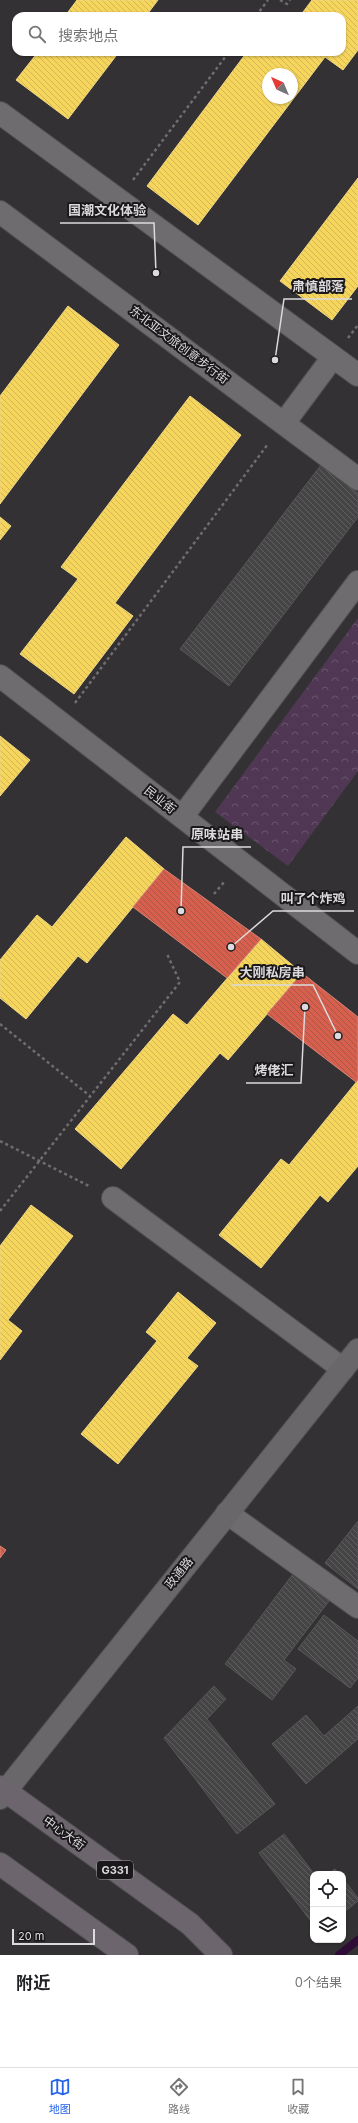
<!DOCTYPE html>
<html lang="zh">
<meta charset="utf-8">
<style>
body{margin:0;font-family:Inter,"Noto Sans SC",sans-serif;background:#f6f6f6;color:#202124}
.controls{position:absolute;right:12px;bottom:12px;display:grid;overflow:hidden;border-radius:8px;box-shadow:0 1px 3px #0004}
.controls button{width:36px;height:36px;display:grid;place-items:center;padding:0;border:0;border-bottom:1px solid #e0e0e0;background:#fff;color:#202124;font:20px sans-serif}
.compass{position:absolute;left:262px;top:68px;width:36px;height:36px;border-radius:50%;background:#fff;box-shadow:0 1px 3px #0004;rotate:316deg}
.scale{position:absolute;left:12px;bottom:10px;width:83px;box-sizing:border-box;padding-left:4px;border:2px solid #dcdadd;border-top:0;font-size:11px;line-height:14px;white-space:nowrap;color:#dcdadd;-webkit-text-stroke:3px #1a181a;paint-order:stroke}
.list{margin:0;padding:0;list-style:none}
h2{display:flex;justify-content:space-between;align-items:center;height:52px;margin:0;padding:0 16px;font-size:17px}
h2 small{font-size:13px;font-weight:400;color:#757577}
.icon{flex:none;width:22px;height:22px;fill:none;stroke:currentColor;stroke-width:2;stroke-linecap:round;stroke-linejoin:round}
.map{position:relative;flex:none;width:358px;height:1955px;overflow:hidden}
.search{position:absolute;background:#fff;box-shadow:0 1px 3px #0004;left:12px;right:12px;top:12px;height:44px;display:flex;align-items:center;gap:10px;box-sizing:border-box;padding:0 14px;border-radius:12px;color:#757577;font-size:15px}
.sheet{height:112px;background:#fff}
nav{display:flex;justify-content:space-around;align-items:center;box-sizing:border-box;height:56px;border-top:1px solid #e0e0e0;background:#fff;font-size:11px;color:#757577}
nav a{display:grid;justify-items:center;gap:2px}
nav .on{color:#2563eb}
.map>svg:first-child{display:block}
</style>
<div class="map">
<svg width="358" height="1955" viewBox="0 0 358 1955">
<defs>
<pattern id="park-crowns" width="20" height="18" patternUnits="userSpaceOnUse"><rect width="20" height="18" fill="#503855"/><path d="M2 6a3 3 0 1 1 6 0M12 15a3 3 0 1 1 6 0" fill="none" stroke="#69546d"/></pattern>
<pattern id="homes-back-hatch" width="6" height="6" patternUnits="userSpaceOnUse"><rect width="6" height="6" fill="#f6d55c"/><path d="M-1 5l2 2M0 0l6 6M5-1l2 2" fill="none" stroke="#d2b757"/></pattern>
<pattern id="shops-back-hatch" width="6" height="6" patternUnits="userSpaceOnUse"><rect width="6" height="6" fill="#d6604d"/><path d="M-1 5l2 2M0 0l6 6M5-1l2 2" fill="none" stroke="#aa574a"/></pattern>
<pattern id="building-back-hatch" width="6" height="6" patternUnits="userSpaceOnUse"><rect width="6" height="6" fill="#464546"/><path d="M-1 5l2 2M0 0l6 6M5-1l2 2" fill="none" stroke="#605f60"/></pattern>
</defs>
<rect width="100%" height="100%" fill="#333133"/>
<path fill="url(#park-crowns)" d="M358,618V771L288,866L215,812Z"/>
<path fill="url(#homes-back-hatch)" stroke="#eed683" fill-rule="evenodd" d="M77,0H158L146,16H65Z
M312,0H358V50L343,70L325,57L198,225L147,186L247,52H342V16H300ZM268,74H292V98H268Z
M38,52H119L68,119L16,80Z
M358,178V286L332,320L280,281Z
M68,306L119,345L0,504V396Z
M190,396L241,435L115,603L133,616L74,694L20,654L78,579L61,567Z
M0,517L11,526L0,540Z
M0,736L30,760L0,796Z
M126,837L164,869L87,963L78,956L26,1019L0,998V960L37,915L52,927Z
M261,939L302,973L228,1060L220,1053L121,1169L75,1129L173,1014L187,1025Z
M358,1080V1166L328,1202L320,1195L261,1268L219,1235L281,1159L289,1165Z
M31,1205L73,1236L8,1320L22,1331L0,1360V1246Z
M178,1292L216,1323L187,1358L198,1366L118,1464L81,1434L157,1341L146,1332Z"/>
<path fill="url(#shops-back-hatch)" stroke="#d88578" d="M164,869L261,939L227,978L133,907Z
M302,973L358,1017V1080L356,1082L267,1014Z
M0,1546L6,1550L0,1558Z"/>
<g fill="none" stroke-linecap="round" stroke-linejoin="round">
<path stroke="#2e0c36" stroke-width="8" d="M339,1955L358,1940"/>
</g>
<path fill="url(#building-back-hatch)" stroke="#575557" d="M321,465L358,493V517L229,686L180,649Z
M358,1521V1589L325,1563Z
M293,1574L329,1601L284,1660L296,1669L272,1700L225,1664Z
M324,1615L358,1641V1678L350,1688L298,1649Z
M214,1686L226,1699L207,1719L275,1804L237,1834L164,1738Z
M358,1706V1739L306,1784L272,1744L306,1715L324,1736Z
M284,1834L314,1874L313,1924L259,1853Z
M335,1869L339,1874H328Z
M343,1879L358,1898V1901L343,1913Z"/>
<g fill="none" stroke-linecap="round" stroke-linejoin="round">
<defs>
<path id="street" d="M0,113L358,375
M0,212L358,479
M284,423L333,357
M0,676L358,953
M182,817L358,582
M113,1198L343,1369
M227,1513L358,1607"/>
<path id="secondary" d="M0,1798L358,1350"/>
<path id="highway" d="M0,1787L190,1924L221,1955
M0,1864L127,1955"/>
</defs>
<use href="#street" stroke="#515052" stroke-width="24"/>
<use href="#secondary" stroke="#515052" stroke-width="24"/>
<use href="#highway" stroke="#515052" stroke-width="24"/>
<path stroke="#6f6d6f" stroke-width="2.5" stroke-dasharray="3 3" stroke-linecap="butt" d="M280,0L287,4L290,0
M256,16L268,0
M133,180L229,52
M348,338L358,325
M75,703L268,444
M214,894L225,881
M0,1024L90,1096
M0,1141L91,1187
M0,1211L180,982L167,954"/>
<use href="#street" stroke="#6e6c6e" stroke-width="22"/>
<use href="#secondary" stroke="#6a676a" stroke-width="22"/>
<use href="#highway" stroke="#6c656e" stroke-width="22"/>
</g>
<g text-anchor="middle" stroke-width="4" stroke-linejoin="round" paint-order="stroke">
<rect fill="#1a181a" stroke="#a2a0a2" stroke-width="1" x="97" y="1861" width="36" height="18" rx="3"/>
<g font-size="11" font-weight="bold" fill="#dcdadd">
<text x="115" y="1874">G331</text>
</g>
<g font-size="12" fill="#dcdadd" stroke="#1a181a">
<text transform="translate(179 345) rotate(37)" y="4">东北亚文旅创意步行街</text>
<text transform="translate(160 800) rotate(38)" y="4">民业街</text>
<text transform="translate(179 1573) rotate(-51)" y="4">政通路</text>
<text transform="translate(64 1833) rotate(36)" y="4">中心大街</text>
</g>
</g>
<path fill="none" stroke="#dcdadd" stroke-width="1.5" d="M156 273L154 223H60M275 360L284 299H352M181 911L183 847H251M231 947L273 911H354M338 1036L313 985H232M305 1007L301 1083H246"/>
<g fill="#dcdadd" stroke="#1a181a" stroke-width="1.5">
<circle cx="156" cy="273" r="4"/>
<circle cx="275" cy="360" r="4"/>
<circle cx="181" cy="911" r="4"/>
<circle cx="231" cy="947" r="4"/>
<circle cx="338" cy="1036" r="4"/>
<circle cx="305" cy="1007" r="4"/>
</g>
<g font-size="13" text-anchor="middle" font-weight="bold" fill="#dcdadd" stroke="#1a181a" stroke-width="4" stroke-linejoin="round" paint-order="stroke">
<text x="107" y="215">国潮文化体验</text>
<text x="318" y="291">肃慎部落</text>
<text x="217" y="839">原味站串</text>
<text x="313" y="903">叫了个炸鸡</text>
<text x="272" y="977">大刚私房串</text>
<text x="274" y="1075">烤佬汇</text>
</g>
</svg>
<div class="controls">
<button><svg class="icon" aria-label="locate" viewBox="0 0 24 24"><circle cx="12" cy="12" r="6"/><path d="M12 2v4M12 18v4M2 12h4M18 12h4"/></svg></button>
<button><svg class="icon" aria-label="layers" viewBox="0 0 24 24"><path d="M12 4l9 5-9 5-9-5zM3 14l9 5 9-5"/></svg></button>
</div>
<svg class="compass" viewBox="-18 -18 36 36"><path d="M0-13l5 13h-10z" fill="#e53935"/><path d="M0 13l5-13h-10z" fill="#757577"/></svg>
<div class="scale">20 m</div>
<div class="search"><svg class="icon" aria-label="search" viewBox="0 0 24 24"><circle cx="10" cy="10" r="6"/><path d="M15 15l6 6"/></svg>搜索地点</div>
</div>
<section class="sheet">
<h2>附近<small>0个结果</small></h2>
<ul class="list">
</ul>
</section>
<nav>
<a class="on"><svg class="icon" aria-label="map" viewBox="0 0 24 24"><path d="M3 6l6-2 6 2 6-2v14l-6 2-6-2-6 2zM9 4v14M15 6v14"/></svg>地图</a>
<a><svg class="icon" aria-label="directions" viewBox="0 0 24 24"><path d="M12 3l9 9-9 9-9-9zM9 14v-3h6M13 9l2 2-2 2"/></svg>路线</a>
<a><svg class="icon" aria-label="saved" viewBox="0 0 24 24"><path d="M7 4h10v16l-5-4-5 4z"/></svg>收藏</a>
</nav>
